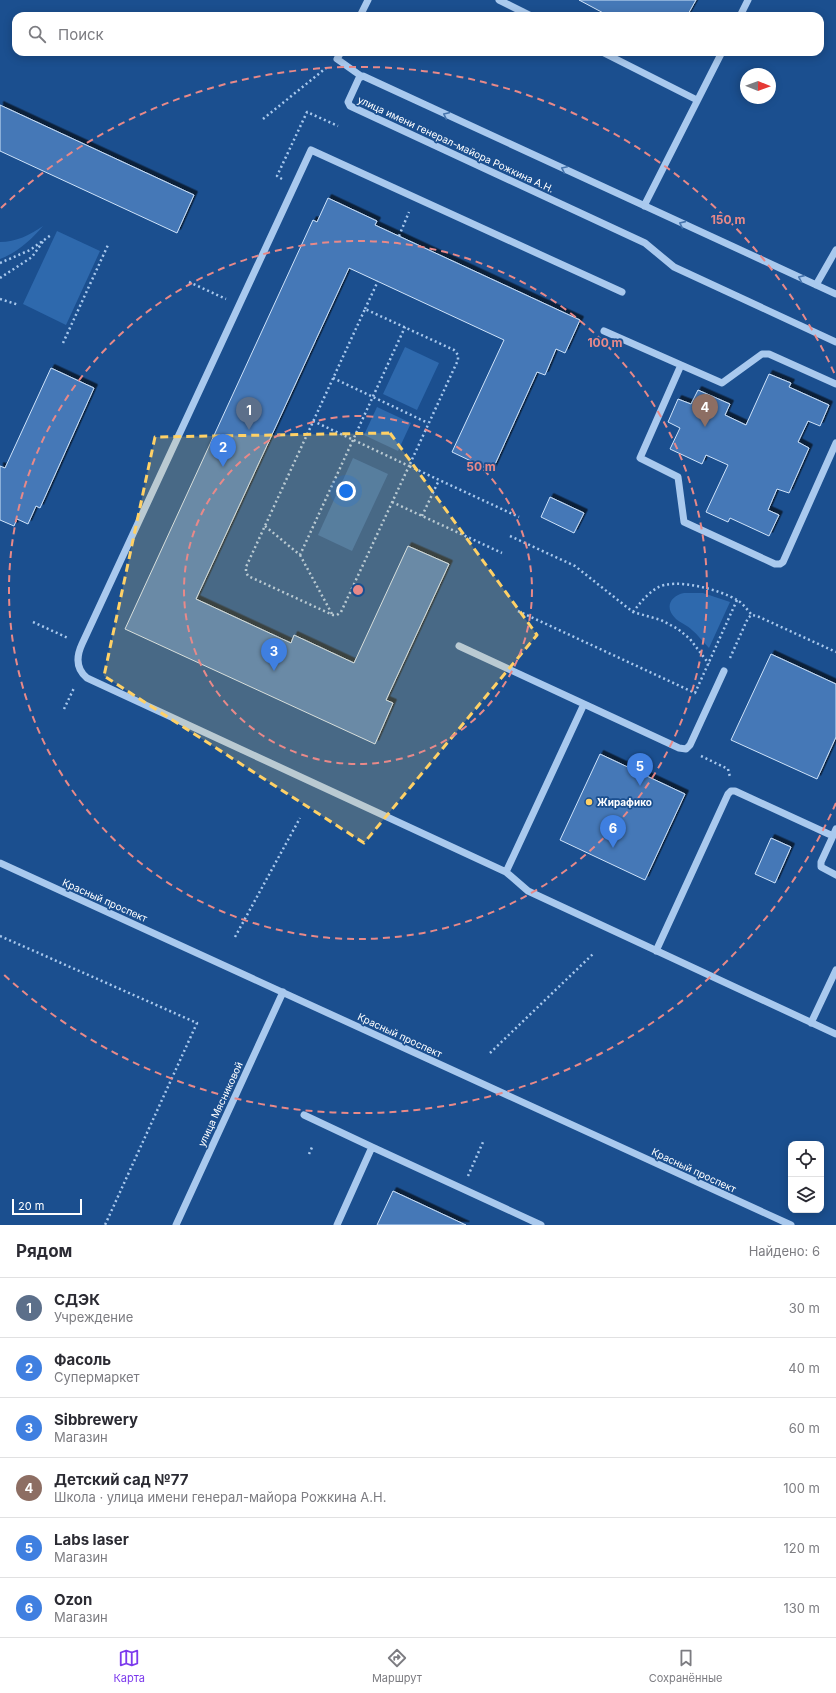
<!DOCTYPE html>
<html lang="ru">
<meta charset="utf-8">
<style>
body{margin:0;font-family:Inter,sans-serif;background:#f7f7f7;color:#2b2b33}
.controls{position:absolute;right:12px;bottom:12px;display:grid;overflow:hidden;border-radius:8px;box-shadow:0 2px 10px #0003}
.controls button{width:36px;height:36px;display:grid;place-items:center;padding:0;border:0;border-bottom:1px solid #e1e1e2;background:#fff;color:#2b2b33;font:20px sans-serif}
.compass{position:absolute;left:740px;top:68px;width:36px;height:36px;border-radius:50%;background:#fff;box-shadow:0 2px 10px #0003;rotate:91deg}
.scale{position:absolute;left:12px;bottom:10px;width:70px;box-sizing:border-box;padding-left:4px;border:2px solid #fff;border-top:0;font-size:11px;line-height:14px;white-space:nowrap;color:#fff;-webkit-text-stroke:3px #1b4f8f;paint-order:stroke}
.you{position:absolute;left:346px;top:491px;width:14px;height:14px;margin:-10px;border:3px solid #fff;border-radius:50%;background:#1a73e8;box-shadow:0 0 0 6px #1a73e833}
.badge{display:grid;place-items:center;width:26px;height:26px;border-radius:50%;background:#7c3aed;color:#fff;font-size:13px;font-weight:700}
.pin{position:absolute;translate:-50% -33px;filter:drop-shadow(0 1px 2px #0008)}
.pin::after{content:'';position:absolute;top:21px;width:14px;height:12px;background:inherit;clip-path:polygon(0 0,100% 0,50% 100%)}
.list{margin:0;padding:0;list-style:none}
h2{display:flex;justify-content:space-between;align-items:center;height:52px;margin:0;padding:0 16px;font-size:17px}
h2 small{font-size:13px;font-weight:400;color:#7c7c81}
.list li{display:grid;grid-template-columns:26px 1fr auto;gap:12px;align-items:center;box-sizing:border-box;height:60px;padding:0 16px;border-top:1px solid #e1e1e2}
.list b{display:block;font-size:15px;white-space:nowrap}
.list p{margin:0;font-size:13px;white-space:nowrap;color:#7c7c81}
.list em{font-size:13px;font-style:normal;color:#7c7c81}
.icon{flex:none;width:22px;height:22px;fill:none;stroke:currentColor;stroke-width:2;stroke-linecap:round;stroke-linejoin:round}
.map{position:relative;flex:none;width:836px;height:1225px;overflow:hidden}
.search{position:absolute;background:#fff;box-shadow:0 2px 10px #0003;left:12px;right:12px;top:12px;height:44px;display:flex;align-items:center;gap:10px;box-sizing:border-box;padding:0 14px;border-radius:12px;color:#7c7c81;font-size:15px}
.sheet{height:412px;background:#fff}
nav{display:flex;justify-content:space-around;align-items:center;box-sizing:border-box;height:56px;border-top:1px solid #e1e1e2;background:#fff;font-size:11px;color:#7c7c81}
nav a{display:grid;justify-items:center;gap:2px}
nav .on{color:#7c3aed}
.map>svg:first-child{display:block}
</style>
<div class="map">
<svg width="836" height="1225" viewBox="0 0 836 1225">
<defs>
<filter id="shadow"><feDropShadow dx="3.5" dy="-3.5" stdDeviation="0" flood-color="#0009"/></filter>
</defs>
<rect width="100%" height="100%" fill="#1b4f8f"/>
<path fill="#2e69ad" d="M43,226C31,240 18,252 0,259V242C16,242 30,235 43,226Z
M57,231L100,251L66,325L23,304Z
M405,347L439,363L417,410L383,394Z
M377,407L411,423L398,451L364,435Z
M353,458L388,474L352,551L318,535Z
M684,593H703L730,602L709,648C703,642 698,635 692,630C687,625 681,623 676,619C664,608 670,596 684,593Z"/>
<path fill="#4478b7" stroke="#cfe3fa" filter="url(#shadow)" d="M579,0H696L687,16H609Z
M0,105L194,195L177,233L0,151Z
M328,198L377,221L375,225L580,320L565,353L556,349L545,375L537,372L492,471L452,452L504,340L349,268L196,599L291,643L294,635L354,663L408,546L449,564L386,700L393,703L375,744L125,629L313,220L317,222Z
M51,368L94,388L40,508L36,506L28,524L17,519L14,526L0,520V466L5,468Z
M769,374L791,383L789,387L829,405L820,426L808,421L798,442L809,448L789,493L777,489L768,510L779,515L769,536L730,518L728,522L706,512L728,465L706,455L702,464L670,449L680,428L668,422L678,399L691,404L698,390L730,404L725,415L746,425Z
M550,497L584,513L574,533L541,517Z
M771,654L836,684V737L817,779L731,740Z
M600,754L685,794L645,880L560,840Z
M771,838L791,847L775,883L755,874Z
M393,1191L466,1225H377Z"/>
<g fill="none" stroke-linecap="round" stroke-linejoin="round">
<path stroke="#a9c9ee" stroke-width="2.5" stroke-dasharray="2 3" stroke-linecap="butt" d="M263,119L326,68
M282,179L277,176L307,112L338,126
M399,236L409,212
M0,263L30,250L51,235
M0,278L32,257L44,240
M189,282L226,299
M0,299L19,305
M365,309L378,281
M63,343L108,245
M333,378L428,423
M313,421L409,466L341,612L337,615H333L248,576L246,572V567L365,309L454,350L458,355V360L409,466L519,517
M392,502L502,553
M422,516L439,480
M265,526L300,555L405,327
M510,536L575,566L633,612L661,620L678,629L690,639L709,664
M300,555L332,614
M518,611L695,693L737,600
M633,612C640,603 647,594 657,588C674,577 721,590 737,600C743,603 748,611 752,615
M33,622L68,638
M730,658L748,618L752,615L757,616L836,652
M64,709L74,688
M701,756L728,769L730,777
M0,936L197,1023L105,1225
M235,937L300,818
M490,1053L594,953
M309,1154L313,1145
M468,1176L483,1142"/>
<path stroke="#a9c9ee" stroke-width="7" d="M499,0L531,16
M360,16L368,0
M740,16L748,0
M341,52L337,59L361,76
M602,52L697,100
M644,206L722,52
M816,285L836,250
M622,292L311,150L82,644C76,657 76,669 87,678L506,872L528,891L836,1034
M836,294L363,76L359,78L348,102L350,106L645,243L674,267L836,342
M604,331L681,365
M836,384L769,354H762L722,383L681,365L640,458L678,477L684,522L775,564H780L783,562L836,443
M459,646L584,704
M833,836L821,862V867L836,875
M0,863L791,1225
M506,872L584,704L679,748L686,749L690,745L724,671
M656,951L728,794L731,791H735L833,836L836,829
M811,1023L836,970
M304,1115L372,1147
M176,1225L283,992
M337,1225L372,1147L541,1225"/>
</g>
<defs><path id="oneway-chevron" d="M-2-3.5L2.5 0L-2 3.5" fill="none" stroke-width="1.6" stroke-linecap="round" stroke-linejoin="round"/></defs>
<g stroke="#4674ac">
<use href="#oneway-chevron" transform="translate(446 115) rotate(-155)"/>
<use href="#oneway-chevron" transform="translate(564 169) rotate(-155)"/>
<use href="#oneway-chevron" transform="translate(682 224) rotate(-156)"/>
<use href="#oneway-chevron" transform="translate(801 278) rotate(-156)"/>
</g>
<path fill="#ffd166" fill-opacity="0.2" stroke="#ffd166" stroke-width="3" stroke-dasharray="8 5" stroke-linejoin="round" d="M390,433L537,635L364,843L104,676L155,437Z"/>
<g fill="none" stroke="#e88989" stroke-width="2" stroke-dasharray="7 5">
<circle cx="358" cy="590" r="174"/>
<circle cx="358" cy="590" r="349"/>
<path d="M836 803A523 523 0 0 1 1 972M1 208A523 523 0 0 1 836 377"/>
</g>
<circle fill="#ffd166" stroke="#1b4f8f" stroke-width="1.5" cx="589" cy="802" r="4"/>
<g text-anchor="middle" stroke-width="3.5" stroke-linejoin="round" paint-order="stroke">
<g font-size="10" fill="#fff" stroke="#1b4f8f">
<text transform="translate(456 144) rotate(25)" y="4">улица имени генерал-майора Рожкина А.Н.</text>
<text transform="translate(105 900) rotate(24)" y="4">Красный проспект</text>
<text transform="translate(400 1035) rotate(25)" y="4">Красный проспект</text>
<text transform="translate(220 1104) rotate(-65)" y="4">улица Мясниковой</text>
<text transform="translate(694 1170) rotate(25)" y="4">Красный проспект</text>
</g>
<g font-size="10" font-weight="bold" fill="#fff" stroke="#1b4f8f" text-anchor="start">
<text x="597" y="806">Жирафико</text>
</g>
</g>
<circle cx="358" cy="590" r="6" fill="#e88989" stroke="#1b4f8f" stroke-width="2"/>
<g font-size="12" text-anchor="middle" font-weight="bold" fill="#e88989" stroke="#1b4f8f" stroke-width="3.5" stroke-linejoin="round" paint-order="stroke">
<text x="728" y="224">150 m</text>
<text x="605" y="347">100 m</text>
<text x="481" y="471">50 m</text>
</g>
</svg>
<div class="controls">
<button><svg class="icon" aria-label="locate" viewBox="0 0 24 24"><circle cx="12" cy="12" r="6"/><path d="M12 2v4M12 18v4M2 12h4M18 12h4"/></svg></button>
<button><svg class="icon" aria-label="layers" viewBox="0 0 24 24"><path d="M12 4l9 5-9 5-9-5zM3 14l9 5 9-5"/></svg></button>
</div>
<svg class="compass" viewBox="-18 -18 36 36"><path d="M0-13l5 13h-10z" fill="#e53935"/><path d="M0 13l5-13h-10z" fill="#7c7c81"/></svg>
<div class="scale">20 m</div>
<div class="you"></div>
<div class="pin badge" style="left:249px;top:430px;background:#5c6f8a">1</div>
<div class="pin badge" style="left:223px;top:467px;background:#3f7fe0">2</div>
<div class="pin badge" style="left:274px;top:671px;background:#3f7fe0">3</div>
<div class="pin badge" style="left:705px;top:427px;background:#8d6e63">4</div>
<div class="pin badge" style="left:640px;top:786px;background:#3f7fe0">5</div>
<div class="pin badge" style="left:613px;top:848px;background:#3f7fe0">6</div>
<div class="search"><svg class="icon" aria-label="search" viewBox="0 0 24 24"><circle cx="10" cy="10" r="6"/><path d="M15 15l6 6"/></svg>Поиск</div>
</div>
<section class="sheet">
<h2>Рядом<small>Найдено: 6</small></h2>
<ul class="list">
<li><span class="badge" style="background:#5c6f8a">1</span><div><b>СДЭК</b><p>Учреждение</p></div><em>30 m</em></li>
<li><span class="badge" style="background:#3f7fe0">2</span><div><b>Фасоль</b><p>Супермаркет</p></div><em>40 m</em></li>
<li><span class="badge" style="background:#3f7fe0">3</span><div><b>Sibbrewery</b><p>Магазин</p></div><em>60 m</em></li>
<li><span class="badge" style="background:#8d6e63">4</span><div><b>Детский сад №77</b><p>Школа · улица имени генерал-майора Рожкина А.Н.</p></div><em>100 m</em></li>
<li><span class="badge" style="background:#3f7fe0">5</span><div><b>Labs laser</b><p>Магазин</p></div><em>120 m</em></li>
<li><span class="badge" style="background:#3f7fe0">6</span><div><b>Ozon</b><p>Магазин</p></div><em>130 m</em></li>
</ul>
</section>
<nav>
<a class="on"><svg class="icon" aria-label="map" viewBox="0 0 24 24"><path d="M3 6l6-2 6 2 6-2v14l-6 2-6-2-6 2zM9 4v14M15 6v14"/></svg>Карта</a>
<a><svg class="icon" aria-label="directions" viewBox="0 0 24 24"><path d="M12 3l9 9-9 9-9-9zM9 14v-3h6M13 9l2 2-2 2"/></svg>Маршрут</a>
<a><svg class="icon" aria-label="saved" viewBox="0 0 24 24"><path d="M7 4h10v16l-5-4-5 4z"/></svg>Сохранённые</a>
</nav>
